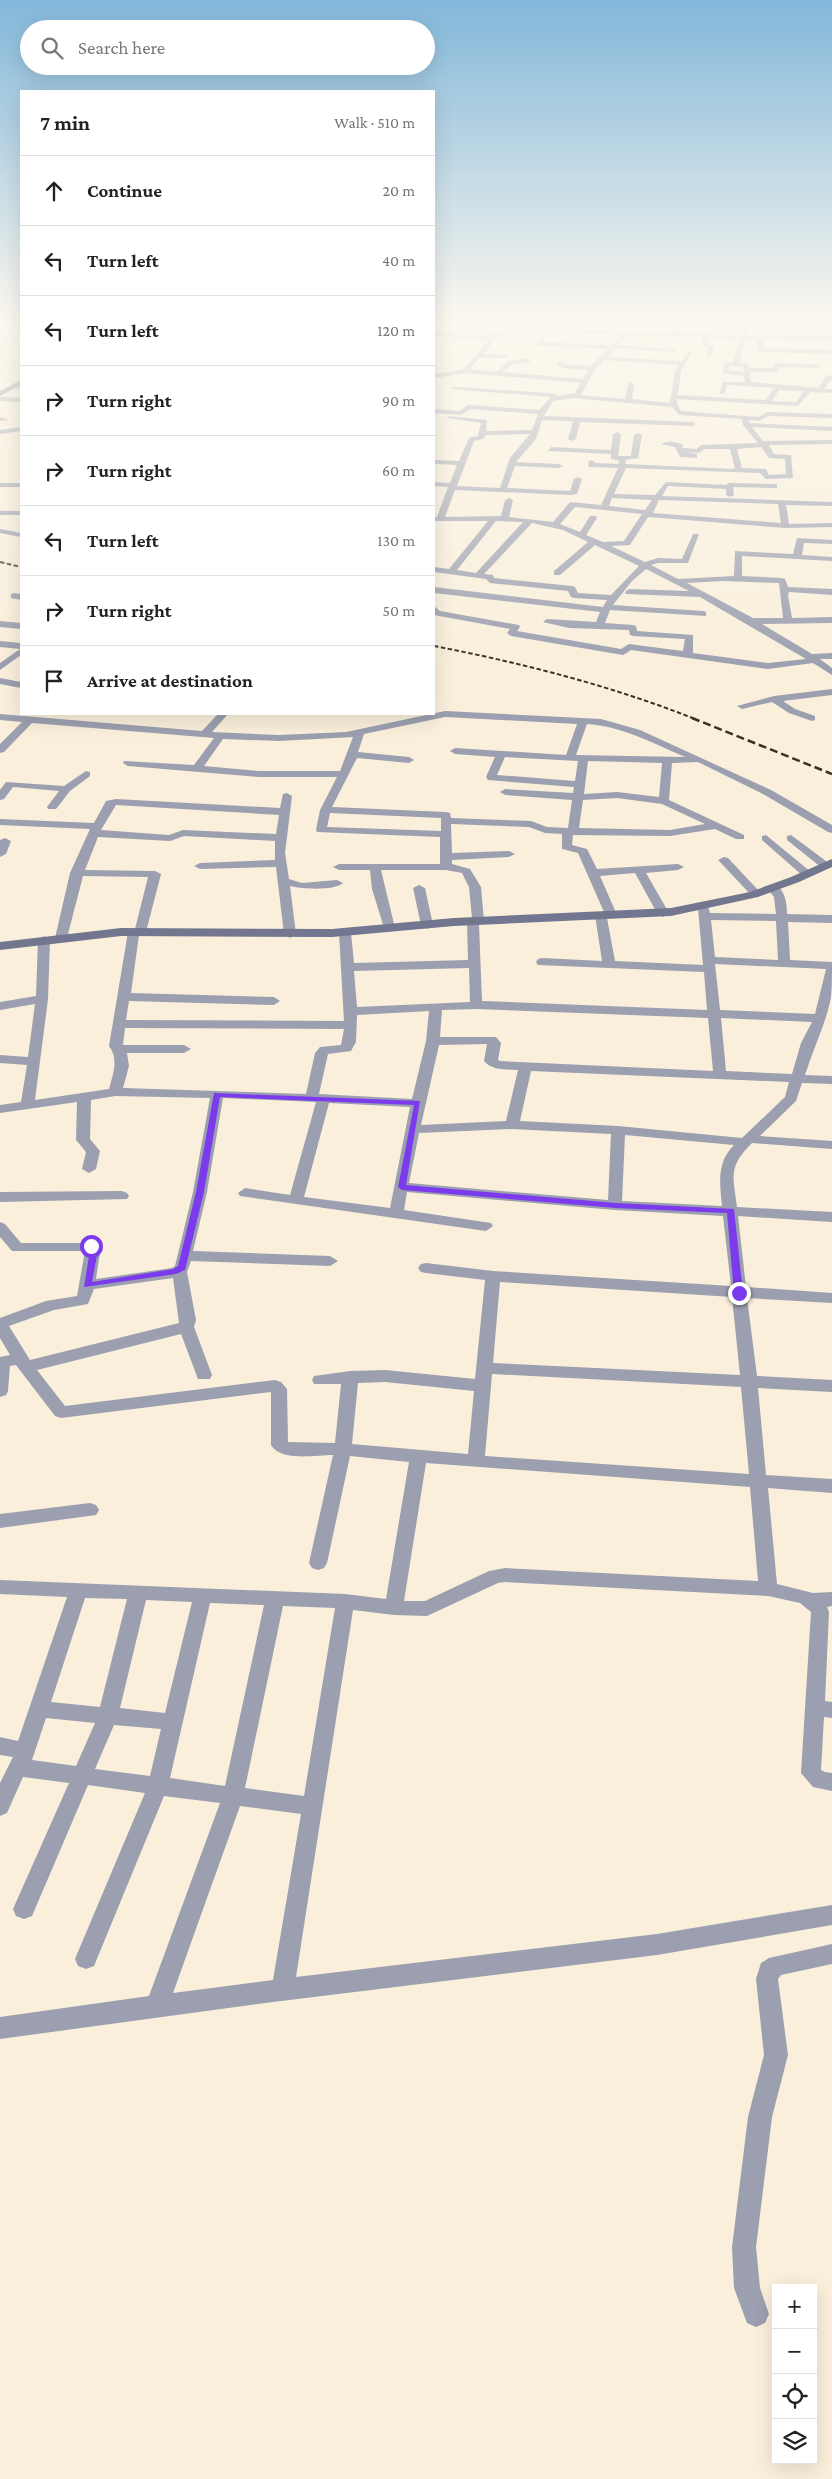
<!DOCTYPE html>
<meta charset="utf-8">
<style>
body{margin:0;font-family:"Crimson Pro",serif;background:#f6f6f6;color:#222}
.controls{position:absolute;right:15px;bottom:15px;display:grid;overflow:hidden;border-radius:0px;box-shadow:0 5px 20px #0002}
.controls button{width:45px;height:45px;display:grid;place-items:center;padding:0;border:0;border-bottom:1px solid #e0e0e0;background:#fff;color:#222;font:25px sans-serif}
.stop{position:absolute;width:15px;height:15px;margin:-11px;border:4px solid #7c3aed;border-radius:50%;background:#fff}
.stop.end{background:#7c3aed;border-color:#fff;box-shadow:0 1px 5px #0008}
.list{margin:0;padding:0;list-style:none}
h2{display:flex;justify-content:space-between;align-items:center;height:65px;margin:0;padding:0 20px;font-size:21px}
h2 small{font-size:16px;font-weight:400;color:#767676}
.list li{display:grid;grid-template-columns:32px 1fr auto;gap:15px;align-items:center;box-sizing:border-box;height:70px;padding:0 20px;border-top:1px solid #e0e0e0}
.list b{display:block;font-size:19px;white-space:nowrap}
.list em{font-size:16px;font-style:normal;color:#767676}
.icon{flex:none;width:28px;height:28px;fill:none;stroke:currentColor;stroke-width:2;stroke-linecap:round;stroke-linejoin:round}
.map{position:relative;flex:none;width:832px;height:2479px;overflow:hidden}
.search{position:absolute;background:#fff;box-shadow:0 5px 20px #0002;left:20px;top:20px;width:415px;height:55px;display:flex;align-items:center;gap:12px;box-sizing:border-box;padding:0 18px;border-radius:28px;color:#767676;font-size:19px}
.panel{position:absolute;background:#fff;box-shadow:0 5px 20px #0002;left:20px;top:90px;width:415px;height:625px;border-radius:0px}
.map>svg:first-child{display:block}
</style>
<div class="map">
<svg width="832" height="2479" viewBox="0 0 832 2479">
<rect width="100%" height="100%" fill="#f9efdb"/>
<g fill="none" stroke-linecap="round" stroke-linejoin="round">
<path fill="#9b9faf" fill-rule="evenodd" d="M0,322H21V325H0Z
M434,322L629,332H676L684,322H690L682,333L740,336L744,328L747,330L746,336H832L831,340L763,339L764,348L832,350V354L761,352L758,350L757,341L745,340L740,362L748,364L750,368H773L776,363L820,365L818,368L779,367L776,372H750L751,382L818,388L826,376L832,375V379L824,389H832V393L810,392L798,406L677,399V404L681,411L758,417L767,412L832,414V418L768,416L759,421L749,420V423L832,427V431L752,427L763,441L832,440V444L769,445L774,454L791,455L793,478L766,479L760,473L626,468L614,494L655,495L666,482L726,485L729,483L774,484H777V488L733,487L734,495L730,497L726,495V489L668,486L662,496L832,502V506L786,505L789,524L832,523V527L785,528L648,517L630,545L611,546L645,562L658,558L682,559L693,534H699L688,563H658L651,565L678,579L734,576L735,551L793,554L797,538L832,540V544L804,543L802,555L832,557V561L742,556V576L782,578L785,579L788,587L832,589V595L789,592L788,595L792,618L832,617V623L762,624L812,654L832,653V659H820L832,668V675L813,663L768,669L631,650L623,655L511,636L507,633L510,629L434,615V606L440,611L519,625L520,627L517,631L621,649L629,644L683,651L685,639L633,636L630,635L629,630L569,628L543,622L547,619L596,622L600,612L434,593V587L603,607L607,600L574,598L571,597L568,591L490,583L486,579L434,572V567L449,569L488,521H434V517H437L448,487L434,486V482L450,483L457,465L434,464V460L459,461L469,438L478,436L481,423L447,418L450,416L487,420L486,431L532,430L538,414L470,409L461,415L434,413V409L459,411L468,405L539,410L551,397L451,389L454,387L551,393L559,396L575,393L581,383L467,373L434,378V374L463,370L489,340L434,336V332C448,333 496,342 503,328L434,325ZM509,329L622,335L611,345L544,342L546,336L541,335L537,344L540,346L608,349L591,366L564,364L560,361L557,363L562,368L588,370L583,379L503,372L512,364L528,363L531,360L528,358L508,361L497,372L470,369L480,358H508L506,355L483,354L497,338L506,334ZM628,336L703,337L700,345L708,347L706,354L709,356L712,354L714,346L707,344L708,338L739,340L733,362L724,363L723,373L744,376L745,382H722L720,394H724L727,385L774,388L766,400L678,395L681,371L692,352H688L682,361L608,357L616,348L674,352L677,350L619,345ZM604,360L679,365L675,371L670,403L632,399L634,384L631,382L628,384L625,399L581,395L595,370ZM729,366L743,367L744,372L729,371ZM779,390L804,391L796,402L772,401ZM573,398L672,407L679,415L742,419L743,425L758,443L701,445L697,449L682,448L683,445C678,442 666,440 661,444L675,447L680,457L697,458V454L687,452L699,453L704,449H730L735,469L625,464L626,460L638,458L642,435L638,433L634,435L631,456H618L621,434L617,432L613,434L611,450L551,447L548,451L611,454V459L618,460L619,464L596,463L592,460L588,462L589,467H592L618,468L601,505L570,502L553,522L509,517L513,500L509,498L505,500L501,516L445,517L455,490L570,495L577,494L582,479L578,477L574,479L570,491L507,488L515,466L559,468L563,466L559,464L516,462L536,439L542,420L573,421L568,439L572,441L576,439L580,422L693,426L696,424L693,422L544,416L553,401ZM530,434L510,458L500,488L457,486L474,441L483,439L486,435ZM761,447L769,458L785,459L786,474L769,475L766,469L742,468L737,449ZM612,498L652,500L645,510L609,506ZM659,500L778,504L781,523L653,513ZM575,507L642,514L624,541L603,542L586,535L597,518L596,516H590L580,532L560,524ZM496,521L523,522L476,573L457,570ZM532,523L563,530L588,542L554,571V575H560L595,545L639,566L611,595L578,593L575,587L572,586L494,578L493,575L484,574ZM646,569L689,591L629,589L625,592L626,594L700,597L806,659L768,663L693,653V635L637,631L636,626L633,625L605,623L610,610L706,616V612L703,611L613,605L632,581ZM723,581L779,583L783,618H753L687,583Z
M818,322H832V326L819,323Z
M13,384L21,385V389L11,387Z
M0,397L21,398V402L0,401Z
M0,417L7,419L8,420L0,421Z
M21,427V431L0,434V430Z
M0,483H21V487H0Z
M0,511H21V515H0Z
M0,529L21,533V537L0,533Z
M14,593L21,594V600L11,598V594Z
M0,621L21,623V629L0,627Z
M0,641L21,643V655L0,670V663L20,649L0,647Z
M0,678L21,682V688L0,684Z
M832,689V695L783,701L795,709L815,716V720L812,721L789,713L772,702L742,709L737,706L774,696Z
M445,711L601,719L640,730L771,790L832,825V833L828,832L763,794L698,762L672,763L669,800L744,835V839H736L715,829L670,836L573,835L572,845L587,849L597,869L678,864L684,867L678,870L646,873L669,913L663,917L657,913L635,873L600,876L617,915L615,917L607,918L615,961L703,965L698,908L700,906H708L710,913L776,914L774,897L766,887L772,884C785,887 787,903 787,914L832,915V923L788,922L790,960L832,962C832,974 832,986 831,997C826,1024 813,1049 805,1075L832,1076V1084L802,1083L796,1101L760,1136L832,1141V1149L752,1143C728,1167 733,1176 737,1207L832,1212V1222L738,1216L746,1287L832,1293V1303L747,1298L757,1376L832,1380V1392L758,1388L766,1475L832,1479V1493L768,1488L777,1584L813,1593L832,1592V1606L827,1607L829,1612L825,1701L832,1702V1718L824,1717L821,1770L825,1772L832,1773V1791L813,1787L801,1773L811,1612L800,1603L768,1596L505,1582L498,1583L427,1616L394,1615L353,1610L296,1977L657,1934L832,1905V1925L657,1955L273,2002L0,2039V2017L149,1996L220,1803L164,1796L94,1966L86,1969L78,1966L75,1959L145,1793L88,1785L32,1916L24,1919L16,1916L13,1909L69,1783L23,1777L7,1813L0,1816V1783L13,1757L0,1755V1737L18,1741L67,1597L0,1594V1580L345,1594L386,1599L409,1462L350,1456L327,1563L324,1568L318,1570L312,1568L309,1563L333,1455C316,1455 281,1462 271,1445V1392L61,1418L55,1416L16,1365L10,1366L8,1391L6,1395L0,1397V1357L10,1355L0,1338V1318L46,1301L77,1296L85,1251H12L0,1237V1222L5,1224L21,1243H98L101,1246L96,1279L172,1268L175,1266L193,1192L210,1098L115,1096L91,1100L90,1139L100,1151L96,1169L89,1173L82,1169L86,1152L76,1140L77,1102L0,1113V1105L21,1102L27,1065L0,1063V1055L28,1057L35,1004L0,1010V1002L36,996L38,940L44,936L50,940L48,999L35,1100L109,1089C113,1074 119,1059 109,1046L128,932L135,929L148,877L83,876L67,938L65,941H57L55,938L70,873L90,829L0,825V819L94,823L106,801L116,799L280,808L283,794L287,793L292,796L285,853L289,879L302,883L337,880L343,883C334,891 301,889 290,886L296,934L290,938L284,934L276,867L200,869L194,866L200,863L275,860V841L184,836L170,841L98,837L85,870L155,871L161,874L146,932L139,935L131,993L274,997L280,1001L274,1005L129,1001L126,1020L344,1021L339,933L341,930L345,929L351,933L354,963L468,960L467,921L472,918L469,887L462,873L446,870H381L395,928L389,932L385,931L372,889L370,870H339L333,867L339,864H440V837L317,832L316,830L320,810L337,777H259L128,766L123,763L124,761L194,765L214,738L32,723L4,752L0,753V744L22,722L0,720V714L202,731L218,714H228L212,732L279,735L346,732ZM445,717L577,724L566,755L455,748L450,751L455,754L495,757L486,777L488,780L574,787L573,793L505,789L500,792L505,795L572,800L568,828L547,827L531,821L451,818L450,813L446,812L332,807L357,758L409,763L414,760L409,757L358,752L364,734ZM587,724C621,726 653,743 685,757L576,755ZM353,737L340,771H259L204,766L223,739L279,741ZM505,757L578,761L575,781L497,775ZM588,761L662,763L659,797L617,792L584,794ZM617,798L662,804L705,824L670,830L579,828L583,800ZM116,805L279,815L276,834L183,830L169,835L101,830ZM330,813L441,818V831L327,827ZM451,824L529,827L545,833L562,834V849L578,853L604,912L597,913L595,915L602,961L542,958L538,959L536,962L538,965L704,972L707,1010L482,1001L479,924L484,921L481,887L470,869L452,864V860L509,857L515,854L509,851L452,853ZM711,920L776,921L778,960L715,957ZM715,964L826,969L815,1014L720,1010ZM469,968L470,1002L357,1007L354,971ZM476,1009L708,1018L713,1071L500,1061L498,1060L501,1043L496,1037H440L442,1010ZM429,1011L426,1041L412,1099L319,1094L328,1054L351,1051L356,1042L357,1015ZM721,1018L812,1022L801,1043L792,1074L726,1071ZM125,1028L344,1029L341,1045L320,1047L315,1053L306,1094L123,1088L129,1066L127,1053H184L191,1049L184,1045H123ZM487,1044L484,1061C493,1071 505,1069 518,1070L506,1121L421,1125L439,1045ZM531,1071L789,1082L785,1097L742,1138L618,1126L520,1121ZM223,1098L316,1102L290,1195L245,1188L238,1193L240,1196L486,1231L493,1226L491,1223L404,1210L407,1192L615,1210L723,1216L731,1286L493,1271L426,1263L421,1264L418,1268L421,1272L426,1273L485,1280L475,1379L385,1370L350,1371L314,1376L312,1380L314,1384H341L335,1443L288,1442L287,1389L281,1382L275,1380L65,1406L37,1370L181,1334L198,1379H210L212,1375L194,1327L196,1320L187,1272L191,1261L330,1266L338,1261L330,1256L193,1251L207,1192ZM329,1103L410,1107L390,1208L304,1197ZM512,1129L611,1134L608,1200L409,1183L419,1133ZM625,1135L734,1145C716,1163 720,1183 722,1206L622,1201ZM173,1278L179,1323L30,1360L9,1326L54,1310L88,1304L94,1289ZM500,1282L732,1297L740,1375L493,1363ZM492,1374L741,1387L749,1474L485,1456ZM385,1382L474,1391L468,1454L352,1444L358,1383ZM426,1463L750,1487L758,1581L505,1568L489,1571L425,1601H404ZM85,1598L127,1599L100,1707L51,1702ZM146,1600L192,1602L165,1713L120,1708ZM210,1603L264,1605L225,1786L170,1778ZM283,1606L335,1608L304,1796L245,1788ZM46,1718L95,1723L76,1766L32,1760ZM114,1725L161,1729L150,1776L95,1769ZM240,1806L301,1814L273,1980L173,1993Z
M86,771L90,772V776L70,791L56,809H48L47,807L59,791L13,787L4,799L0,800V790L6,782L64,786Z
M766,835L811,872V876H803L762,840V836Z
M791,835L830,864V868H822L787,840V836Z
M5,838L11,841L6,854L0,857V840Z
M724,857L728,858L759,891V895H751L720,862L718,860Z
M419,885L425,888L433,925L427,929L421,925L413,888Z
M122,1191L127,1193L129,1196L127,1199L0,1202V1192Z
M90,1503L96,1505L99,1510L96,1515L0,1528V1514Z
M832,1944V1964L781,1975L778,1979L788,2055L772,2117L756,2247L760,2288L769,2314L765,2323L756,2327L747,2323L734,2288L732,2247L748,2117L764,2055L756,1979L761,1963L769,1958Z"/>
<path fill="#72778f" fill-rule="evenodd" d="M21,380V385L0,396V391Z
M832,859V867L799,882L758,897L671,916L454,926L332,937L121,936L0,950V942L121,928L332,929L454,918L671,908L750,892L791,877Z"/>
<path stroke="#363129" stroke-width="2" stroke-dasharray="4.5 2.5" stroke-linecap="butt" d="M0,562L21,567
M434,646C522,663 612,686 695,719"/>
<path stroke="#363129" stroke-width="2.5" stroke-dasharray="8 4" stroke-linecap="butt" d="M692,718L832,774"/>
</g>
<linearGradient id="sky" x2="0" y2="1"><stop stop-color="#82b7da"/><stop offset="0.48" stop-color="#fcf8ef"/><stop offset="1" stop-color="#fcf8ef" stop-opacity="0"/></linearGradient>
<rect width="832" height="669" fill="url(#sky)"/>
<path fill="#7c3aed" d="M214,1093L420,1101L406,1185L616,1203L734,1209L743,1293L739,1295L734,1293L727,1213L616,1208L402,1190L398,1187L414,1105L220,1097L204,1192L185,1270L176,1274L84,1287L90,1250L87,1246L91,1243L98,1250L92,1282L173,1269L178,1266L196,1192Z"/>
</svg>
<div class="controls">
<button>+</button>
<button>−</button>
<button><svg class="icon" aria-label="locate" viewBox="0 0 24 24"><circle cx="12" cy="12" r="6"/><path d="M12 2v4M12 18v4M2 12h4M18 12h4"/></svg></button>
<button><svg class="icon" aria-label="layers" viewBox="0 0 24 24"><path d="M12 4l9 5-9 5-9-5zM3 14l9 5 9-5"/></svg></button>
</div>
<div class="stop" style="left:91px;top:1246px"></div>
<div class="stop end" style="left:739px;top:1293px"></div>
<div class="search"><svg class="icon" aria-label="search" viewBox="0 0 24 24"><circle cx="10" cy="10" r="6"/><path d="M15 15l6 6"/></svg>Search here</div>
<section class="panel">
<h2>7 min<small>Walk · 510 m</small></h2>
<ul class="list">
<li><svg class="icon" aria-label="ahead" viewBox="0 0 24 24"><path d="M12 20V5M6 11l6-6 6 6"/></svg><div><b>Continue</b></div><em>20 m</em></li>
<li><svg class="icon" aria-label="left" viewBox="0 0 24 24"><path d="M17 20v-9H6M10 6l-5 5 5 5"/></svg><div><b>Turn left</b></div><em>40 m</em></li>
<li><svg class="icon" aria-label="left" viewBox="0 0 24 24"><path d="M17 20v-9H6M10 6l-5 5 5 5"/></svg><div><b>Turn left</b></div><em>120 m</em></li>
<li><svg class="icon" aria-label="right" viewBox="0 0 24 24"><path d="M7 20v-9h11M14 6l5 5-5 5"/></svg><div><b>Turn right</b></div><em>90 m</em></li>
<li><svg class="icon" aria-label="right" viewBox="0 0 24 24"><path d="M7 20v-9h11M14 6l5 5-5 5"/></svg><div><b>Turn right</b></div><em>60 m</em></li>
<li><svg class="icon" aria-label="left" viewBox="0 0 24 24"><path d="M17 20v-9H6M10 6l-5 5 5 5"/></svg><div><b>Turn left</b></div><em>130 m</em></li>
<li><svg class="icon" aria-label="right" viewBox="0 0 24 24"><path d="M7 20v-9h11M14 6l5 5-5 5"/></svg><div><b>Turn right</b></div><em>50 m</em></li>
<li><svg class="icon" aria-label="arrive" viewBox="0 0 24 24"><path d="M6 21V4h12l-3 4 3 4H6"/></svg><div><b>Arrive at destination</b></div></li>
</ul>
</section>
</div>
